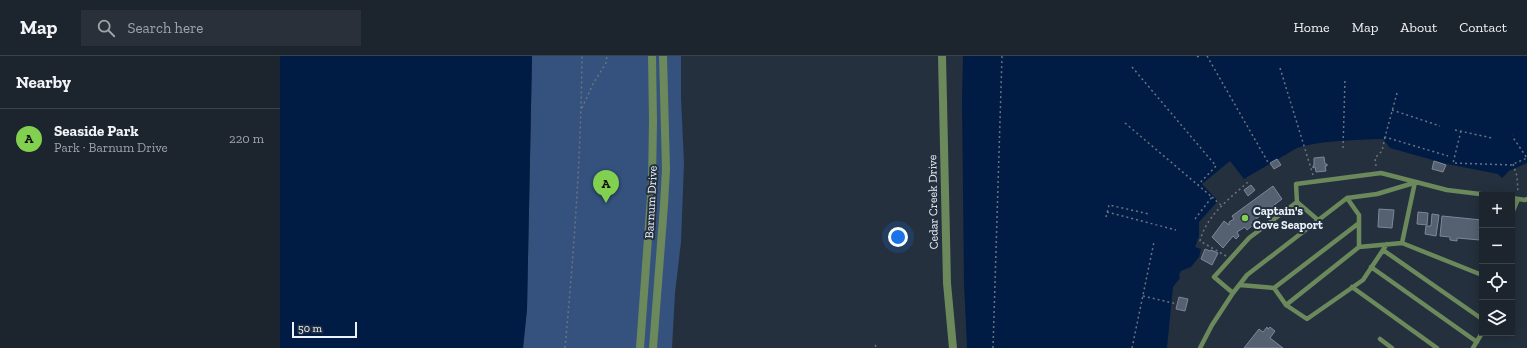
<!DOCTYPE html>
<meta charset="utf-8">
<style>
body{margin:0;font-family:"Zilla Slab",serif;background:#29303a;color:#f1f3f6}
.controls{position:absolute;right:12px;bottom:12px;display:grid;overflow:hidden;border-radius:0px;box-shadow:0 2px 10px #0003}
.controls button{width:36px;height:36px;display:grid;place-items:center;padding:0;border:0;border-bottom:1px solid #3a414a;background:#1c242e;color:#f1f3f6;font:20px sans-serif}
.scale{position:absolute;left:12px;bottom:10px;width:65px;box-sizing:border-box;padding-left:4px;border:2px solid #ebf2fb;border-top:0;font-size:11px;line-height:14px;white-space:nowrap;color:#ebf2fb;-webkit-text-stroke:3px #25303e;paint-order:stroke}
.you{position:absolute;left:618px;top:181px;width:14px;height:14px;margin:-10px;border:3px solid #fff;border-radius:50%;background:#1a73e8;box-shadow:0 0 0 6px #1a73e833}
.badge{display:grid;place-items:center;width:26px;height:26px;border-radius:50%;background:#82d050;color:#111;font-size:13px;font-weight:700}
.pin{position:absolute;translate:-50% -33px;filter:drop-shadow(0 1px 2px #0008)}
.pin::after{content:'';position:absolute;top:21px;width:14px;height:12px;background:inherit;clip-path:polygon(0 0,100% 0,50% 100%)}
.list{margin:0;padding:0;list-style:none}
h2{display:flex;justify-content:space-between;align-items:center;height:52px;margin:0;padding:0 16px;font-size:17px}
h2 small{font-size:13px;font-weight:400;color:#a0a4aa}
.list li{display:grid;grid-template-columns:26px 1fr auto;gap:12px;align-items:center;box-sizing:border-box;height:60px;padding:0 16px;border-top:1px solid #3a414a}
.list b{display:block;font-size:15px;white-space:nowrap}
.list p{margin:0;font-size:13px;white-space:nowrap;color:#a0a4aa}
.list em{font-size:13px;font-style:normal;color:#a0a4aa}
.icon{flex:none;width:22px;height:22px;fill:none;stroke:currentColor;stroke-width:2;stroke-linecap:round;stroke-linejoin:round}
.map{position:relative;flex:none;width:1247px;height:292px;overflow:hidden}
header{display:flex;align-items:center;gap:24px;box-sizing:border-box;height:56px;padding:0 20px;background:#1c242e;border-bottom:1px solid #3a414a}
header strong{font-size:19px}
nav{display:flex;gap:22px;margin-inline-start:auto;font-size:14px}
.search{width:280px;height:36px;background:#29303a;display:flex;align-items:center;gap:10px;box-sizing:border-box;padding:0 14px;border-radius:0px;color:#a0a4aa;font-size:15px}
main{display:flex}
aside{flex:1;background:#1c242e}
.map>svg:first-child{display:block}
</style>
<header>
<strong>Map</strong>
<div class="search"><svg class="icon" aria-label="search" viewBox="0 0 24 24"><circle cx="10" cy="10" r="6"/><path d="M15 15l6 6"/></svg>Search here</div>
<nav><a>Home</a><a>Map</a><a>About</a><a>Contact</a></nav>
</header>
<main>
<aside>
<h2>Nearby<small></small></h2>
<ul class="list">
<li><span class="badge">A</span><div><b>Seaside Park</b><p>Park · Barnum Drive</p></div><em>220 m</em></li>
</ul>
</aside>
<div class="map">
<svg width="1247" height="292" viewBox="0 0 1247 292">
<rect width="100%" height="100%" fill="#25303e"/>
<path fill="#34527d" d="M252,0H401V42L404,107L401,186L395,237L392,292H243L247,253Z"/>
<path fill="#001c44" d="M0,0H252L247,253L243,292H0Z
M683,0H1247V107L1229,115L1222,122L1218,118L1167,108L1110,92L1103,83C1075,84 1044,84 1017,92L964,123L950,105L922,128L938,145L919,166V180L915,191L921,193L919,201L911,211L901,215L899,219L900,222L893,231L887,292H687L684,227L682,45Z"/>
<path fill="#556171" stroke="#7c889a" d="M1044,101L1045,108H1047V110H1045L1046,115L1036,116L1035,111L1033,112V110L1034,109V102Z
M997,103L1001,109L994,113L990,107Z
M1154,105L1166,109L1163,116L1152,113Z
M971,129L975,134L968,140L964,134Z
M993,130L1002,143L971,167L973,169L967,174L965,171L957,176L959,180L956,183L953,180L943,192L932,181L944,165L949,169V166L954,163L952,160Z
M1099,153L1114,154L1112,172L1098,171Z
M1138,156L1148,157L1147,169L1137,168Z
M1152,158L1159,159L1156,180L1145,178L1146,170H1151Z
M1162,160L1202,164L1200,184L1177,182V185L1170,184V181L1160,180Z
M925,193L930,195L931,194L938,197L932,209L921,203Z
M899,241L908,243L905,255L896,253Z
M987,271L988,273L990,271L995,275L990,282L1003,292H964L979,273L983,276Z"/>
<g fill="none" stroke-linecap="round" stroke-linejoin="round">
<path stroke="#6a7480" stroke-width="1.5" stroke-dasharray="2 3" stroke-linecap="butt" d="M927,0L989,108
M917,1L919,0
M852,11L936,110L918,129
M1000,12L1033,119
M1117,37L1105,81L1168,100
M302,52L313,28L326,7L327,0
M1112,54L1160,70
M845,67L932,141L915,163
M1175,74L1212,82
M1181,75L1173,107L1231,109L1247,102L1232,80
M1063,92L1065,23
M1233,108L1237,120L1238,137
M1096,110L1095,102L1102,95L1105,81
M932,141L942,150
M827,156L896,174
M826,161L829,149L869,158
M946,200L920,185C926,160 949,143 968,126
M863,240L897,248
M595,289L597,292
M285,292C294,195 301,98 302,0
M713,292L722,0
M852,292L874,186"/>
<path stroke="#6c895c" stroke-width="4.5" d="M1067,142L1079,159V191L1122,187L1135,126
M1232,142L1245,144L1247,143
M1017,146L1038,164
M1232,157L1238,143
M1079,167L994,232L1006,249L1027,263L1083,224L1107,188
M1122,187L1202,219
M1103,194L1202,263
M1091,211L1197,286
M960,229L994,232
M1072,231L1157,292
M953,237L967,219L1067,142L1097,138L1137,126
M1006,249L1079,191
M1100,283L1112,292
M920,292L932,269L953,237L934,221L969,182L1017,146L1016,128L1101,117L1167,134L1208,139
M1193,292L1202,277"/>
<path stroke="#6c895c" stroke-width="8" d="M662,0L667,227L673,292
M360,292L372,127L373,65L372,0
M373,292L384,149L386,113L383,0"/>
</g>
<circle fill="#82d050" stroke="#25303e" stroke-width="1.5" cx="965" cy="162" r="4"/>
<g text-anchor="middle" stroke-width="4" stroke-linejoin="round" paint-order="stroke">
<g font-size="12" fill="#ebf2fb" stroke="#25303e">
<text transform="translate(371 146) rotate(-87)" y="4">Barnum Drive</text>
<text transform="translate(653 146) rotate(-91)" y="4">Cedar Creek Drive</text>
</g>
<g font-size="12" font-weight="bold" fill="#ebf2fb" stroke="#25303e" text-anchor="start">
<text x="973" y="159">Captain's<tspan x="973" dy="14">Cove Seaport</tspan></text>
</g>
</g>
</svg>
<div class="controls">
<button>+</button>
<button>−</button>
<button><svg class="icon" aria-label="locate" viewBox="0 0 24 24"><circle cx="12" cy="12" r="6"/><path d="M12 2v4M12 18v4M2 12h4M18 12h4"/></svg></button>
<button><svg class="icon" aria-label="layers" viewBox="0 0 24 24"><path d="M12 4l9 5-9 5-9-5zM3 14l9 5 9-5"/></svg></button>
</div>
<div class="scale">50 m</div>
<div class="you"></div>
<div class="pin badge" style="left:326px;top:147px">A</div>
</div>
</main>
